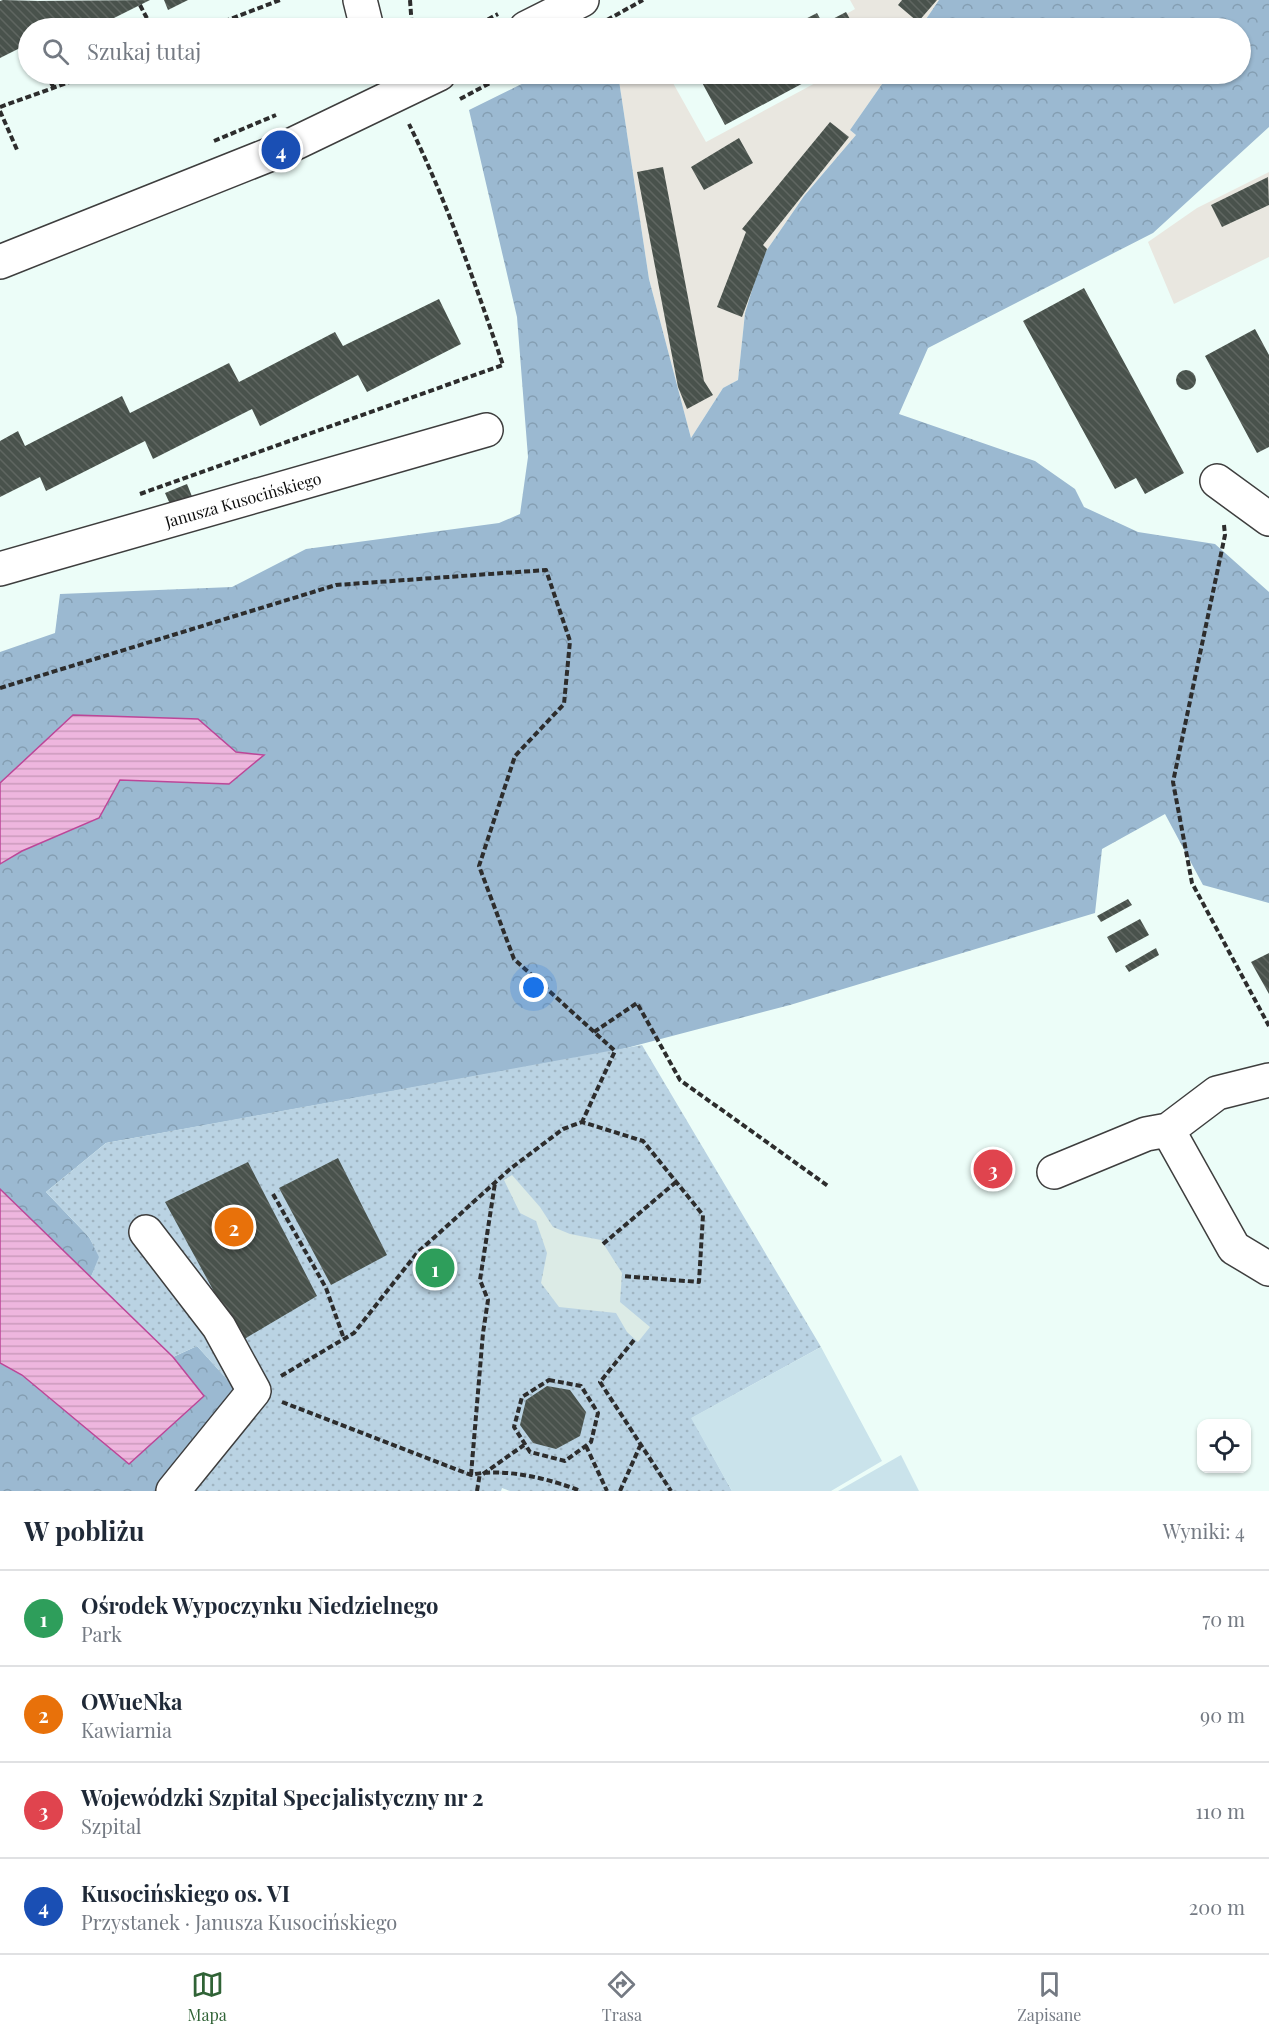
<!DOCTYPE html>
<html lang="pl">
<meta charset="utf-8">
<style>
body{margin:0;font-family:"Playfair Display",serif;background:#f2f2f3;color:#1f2937}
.controls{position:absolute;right:18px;bottom:18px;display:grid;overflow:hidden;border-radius:12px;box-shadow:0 2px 4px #0004}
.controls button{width:54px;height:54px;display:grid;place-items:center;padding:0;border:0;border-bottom:2px solid #e0e1e3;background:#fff;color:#1f2937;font:30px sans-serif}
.you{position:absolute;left:534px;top:988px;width:21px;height:21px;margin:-15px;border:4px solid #fff;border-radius:50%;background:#1a73e8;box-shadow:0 0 0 9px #1a73e833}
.badge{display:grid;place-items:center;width:39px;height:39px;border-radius:50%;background:#306336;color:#fff;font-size:20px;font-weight:700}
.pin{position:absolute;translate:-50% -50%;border:3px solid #fff;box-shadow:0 2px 6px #0006}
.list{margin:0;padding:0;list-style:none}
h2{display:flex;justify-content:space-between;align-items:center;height:78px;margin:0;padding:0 24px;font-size:26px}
h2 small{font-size:20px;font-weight:400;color:#747a83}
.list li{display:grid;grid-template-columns:39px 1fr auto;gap:18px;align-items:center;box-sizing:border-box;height:96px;padding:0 24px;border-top:2px solid #e0e1e3}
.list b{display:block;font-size:22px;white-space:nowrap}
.list p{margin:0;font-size:20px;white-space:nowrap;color:#747a83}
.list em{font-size:20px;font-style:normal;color:#747a83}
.icon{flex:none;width:33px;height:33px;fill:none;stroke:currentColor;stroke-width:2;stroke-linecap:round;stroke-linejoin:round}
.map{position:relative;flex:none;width:1269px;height:1491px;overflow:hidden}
.search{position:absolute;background:#fff;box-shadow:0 2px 4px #0004;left:18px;right:18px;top:18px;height:66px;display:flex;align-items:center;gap:15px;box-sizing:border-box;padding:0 21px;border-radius:33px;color:#747a83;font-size:22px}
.sheet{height:462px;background:#fff}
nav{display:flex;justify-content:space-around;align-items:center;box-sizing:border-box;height:84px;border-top:2px solid #e0e1e3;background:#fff;font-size:16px;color:#747a83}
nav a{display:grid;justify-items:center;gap:3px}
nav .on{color:#306336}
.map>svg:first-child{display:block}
</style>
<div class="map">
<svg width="1269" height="1491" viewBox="0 0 1269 1491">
<defs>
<pattern id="forest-crowns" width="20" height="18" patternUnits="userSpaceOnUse" patternTransform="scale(1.5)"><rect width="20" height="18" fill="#9bb9d1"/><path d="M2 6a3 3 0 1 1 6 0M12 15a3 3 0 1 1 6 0" fill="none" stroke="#849eb2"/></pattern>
<pattern id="park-dots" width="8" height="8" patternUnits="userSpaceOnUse" patternTransform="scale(1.5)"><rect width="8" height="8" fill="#bad3e3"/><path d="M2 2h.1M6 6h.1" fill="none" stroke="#9fb4c1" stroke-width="1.8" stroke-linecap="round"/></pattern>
<pattern id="water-rules" width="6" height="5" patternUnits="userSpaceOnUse" patternTransform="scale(1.5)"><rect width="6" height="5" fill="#eeb6de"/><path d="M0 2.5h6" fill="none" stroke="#cb9bbd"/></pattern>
<pattern id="building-back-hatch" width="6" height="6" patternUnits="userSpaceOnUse" patternTransform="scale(1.5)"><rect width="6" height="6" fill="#49524c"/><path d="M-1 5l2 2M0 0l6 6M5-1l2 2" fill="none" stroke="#5f6661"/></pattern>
</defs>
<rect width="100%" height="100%" fill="#ecfdf8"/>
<path fill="#e9e7e0" d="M850,0H939L920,28H825L824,27L855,9Z
M618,74H668L706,142L832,74H889L850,130L856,135L804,196L762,257L745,313L738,380L723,388L691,438L649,279Z
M1269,172V257L1174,304L1148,242L1197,208Z"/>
<path fill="url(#forest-crowns)" d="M939,0H1269V127L1153,233L928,348L899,414L1035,461L1075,489L1084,507L1138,532L1215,544L1269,592V903L1203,885L1165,814L1102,849L1095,913L790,1005L615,1051L106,1143L46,1192L89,1237L100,1257L90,1279L0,1189V864L22,851L99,818L120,779L229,784L263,755L236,752L220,740L130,717L73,715L0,786V652L55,633L60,594L232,587L306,549L499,523L520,514L528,457L517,317L469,110L542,74H618L649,279L691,438L723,388L738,380L745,313L762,257L804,196L856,135L850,130L889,74H1240V28H920Z
M197,1346L244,1398L173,1491H0V1363L22,1375L173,1357Z"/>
<path fill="url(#park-dots)" d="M642,1045L821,1347L692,1418L732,1491H510L502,1488L501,1491H173L244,1398L197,1346L173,1357L204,1396L129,1464L22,1375L0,1363V1189L90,1279L99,1257L89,1237L46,1192L106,1143Z"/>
<path fill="#cae3eb" d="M821,1347L882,1461L831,1491H732L691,1418Z
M901,1455L919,1491H838Z"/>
<path fill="#dcebe6" d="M512,1175L540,1207L553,1227L570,1234L601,1240L622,1273L620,1302L650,1327L638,1342L627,1332L616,1313L559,1307L541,1283L547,1253L536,1221L520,1213L504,1180Z"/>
<path fill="url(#water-rules)" stroke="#bc4698" stroke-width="1.5" d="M73,715L198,719L236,752L264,755L229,784L120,780L99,818L22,851L0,864V783Z
M0,1189L173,1357L204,1396L129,1464L22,1375L0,1363Z"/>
<path fill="url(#building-back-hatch)" d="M3,0L38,1L150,0L94,28H28V44L0,58V1Z
M164,0H188L168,10Z
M902,0H937L918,22L898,5Z
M846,12L855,28H788L817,13L823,24Z
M705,74H820L725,125L699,77Z
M830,122L849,137L763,245L767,249L742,317L717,307L746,232L742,229Z
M739,138L753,163L704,190L691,167Z
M663,167L704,381L713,395L687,409L678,387L637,172Z
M1268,177L1269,205L1222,227L1211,205Z
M1084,288L1184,473L1145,494L1136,478L1115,489L1023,321Z
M439,299L461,344L367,392L358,375L260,426L252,409L153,459L145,441L46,491L40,477L0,497V441L18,431L25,446L122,396L130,413L229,363L239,382L335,332L343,346Z
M1255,329L1269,355V447L1257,453L1205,356Z
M1176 380a10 10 0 1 1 20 0a10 10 0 1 1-20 0Z
M187,484L195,504L174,513L165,493Z
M1128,899L1132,905L1101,922L1097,916Z
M1140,919L1149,935L1116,953L1107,937Z
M1156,948L1159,955L1129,972L1125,966Z
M1269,953V994L1251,962Z
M338,1158L387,1255L331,1285L279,1188Z
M248,1162L317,1296L241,1341L165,1202Z
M547,1386L570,1390L586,1412L580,1436L556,1449L533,1443L520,1425L526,1400Z"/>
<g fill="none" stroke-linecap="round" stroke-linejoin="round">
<defs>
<path id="minor" d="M360,0L367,28
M526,28L582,0
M0,262L281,150L439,74
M1217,481L1269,519
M0,569L486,430
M1168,1130L1217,1093L1269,1080
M1054,1172L1146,1134L1168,1130L1234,1248L1269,1269
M146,1232L219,1327L254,1391L173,1491"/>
</defs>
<use href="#minor" stroke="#3e3e3e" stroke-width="36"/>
<path stroke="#2d2d2d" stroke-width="4" stroke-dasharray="6 3" stroke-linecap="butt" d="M410,0L412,28
M140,5L152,28
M607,20L643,0
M207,28L280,0
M472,28L498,14
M46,74L54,88
M173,74L177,83
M460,99L507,74
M0,107L92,74
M0,111L18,152
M214,141L276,115
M140,494L503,365C475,283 447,202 409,124
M1224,525L1225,535L1173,782L1192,883L1269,1026
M0,688L336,585L546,570L570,641L564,704L515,756L479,866L514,959L615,1051L582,1122
M594,1032L637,1003L680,1080L828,1186
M273,1194L326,1288L344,1339
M603,1244L676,1182
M634,1340L600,1382L671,1491
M281,1376L354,1333L417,1253L510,1169L563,1129L582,1122L643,1141L703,1215L699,1282L622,1276
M549,1380L581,1386L598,1413L591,1442L565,1461L530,1452L514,1427L522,1397Z
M282,1402L471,1475C501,1467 552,1479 580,1491
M586,1446L607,1491
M483,1474L524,1445
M471,1475L483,1333L488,1300L480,1280L495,1183
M477,1491L480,1473
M620,1491L640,1446"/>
<use href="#minor" stroke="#fff" stroke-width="33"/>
</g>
<g text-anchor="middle" stroke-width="6" stroke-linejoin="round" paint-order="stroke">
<g font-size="16" fill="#0b0b0b" stroke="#fff">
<text transform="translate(243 500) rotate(-16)" y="6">Janusza Kusocińskiego</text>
</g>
</g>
</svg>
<div class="controls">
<button><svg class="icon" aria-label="locate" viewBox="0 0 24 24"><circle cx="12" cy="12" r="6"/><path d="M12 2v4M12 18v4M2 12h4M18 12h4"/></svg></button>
</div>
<div class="you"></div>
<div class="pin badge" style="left:435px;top:1268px;background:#2e9e5b">1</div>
<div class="pin badge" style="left:234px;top:1227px;background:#e8710a">2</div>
<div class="pin badge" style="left:993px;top:1169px;background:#e0444e">3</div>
<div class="pin badge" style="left:281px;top:150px;background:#1a4fb4">4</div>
<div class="search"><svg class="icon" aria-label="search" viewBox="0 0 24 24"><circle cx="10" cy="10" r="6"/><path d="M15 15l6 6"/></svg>Szukaj tutaj</div>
</div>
<section class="sheet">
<h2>W pobliżu<small>Wyniki: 4</small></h2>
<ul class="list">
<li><span class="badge" style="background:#2e9e5b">1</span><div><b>Ośrodek Wypoczynku Niedzielnego</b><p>Park</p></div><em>70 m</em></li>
<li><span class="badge" style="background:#e8710a">2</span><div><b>OWueNka</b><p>Kawiarnia</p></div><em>90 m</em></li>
<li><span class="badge" style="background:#e0444e">3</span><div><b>Wojewódzki Szpital Specjalistyczny nr 2</b><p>Szpital</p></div><em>110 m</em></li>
<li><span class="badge" style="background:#1a4fb4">4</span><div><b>Kusocińskiego os. VI</b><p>Przystanek · Janusza Kusocińskiego</p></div><em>200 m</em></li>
</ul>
</section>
<nav>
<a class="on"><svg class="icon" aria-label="map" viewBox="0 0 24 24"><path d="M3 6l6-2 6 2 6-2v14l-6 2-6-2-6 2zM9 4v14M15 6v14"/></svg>Mapa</a>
<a><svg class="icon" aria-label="directions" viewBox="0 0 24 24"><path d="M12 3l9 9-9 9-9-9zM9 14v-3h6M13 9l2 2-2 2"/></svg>Trasa</a>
<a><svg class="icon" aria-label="saved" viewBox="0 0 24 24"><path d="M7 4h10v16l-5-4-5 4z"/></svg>Zapisane</a>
</nav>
